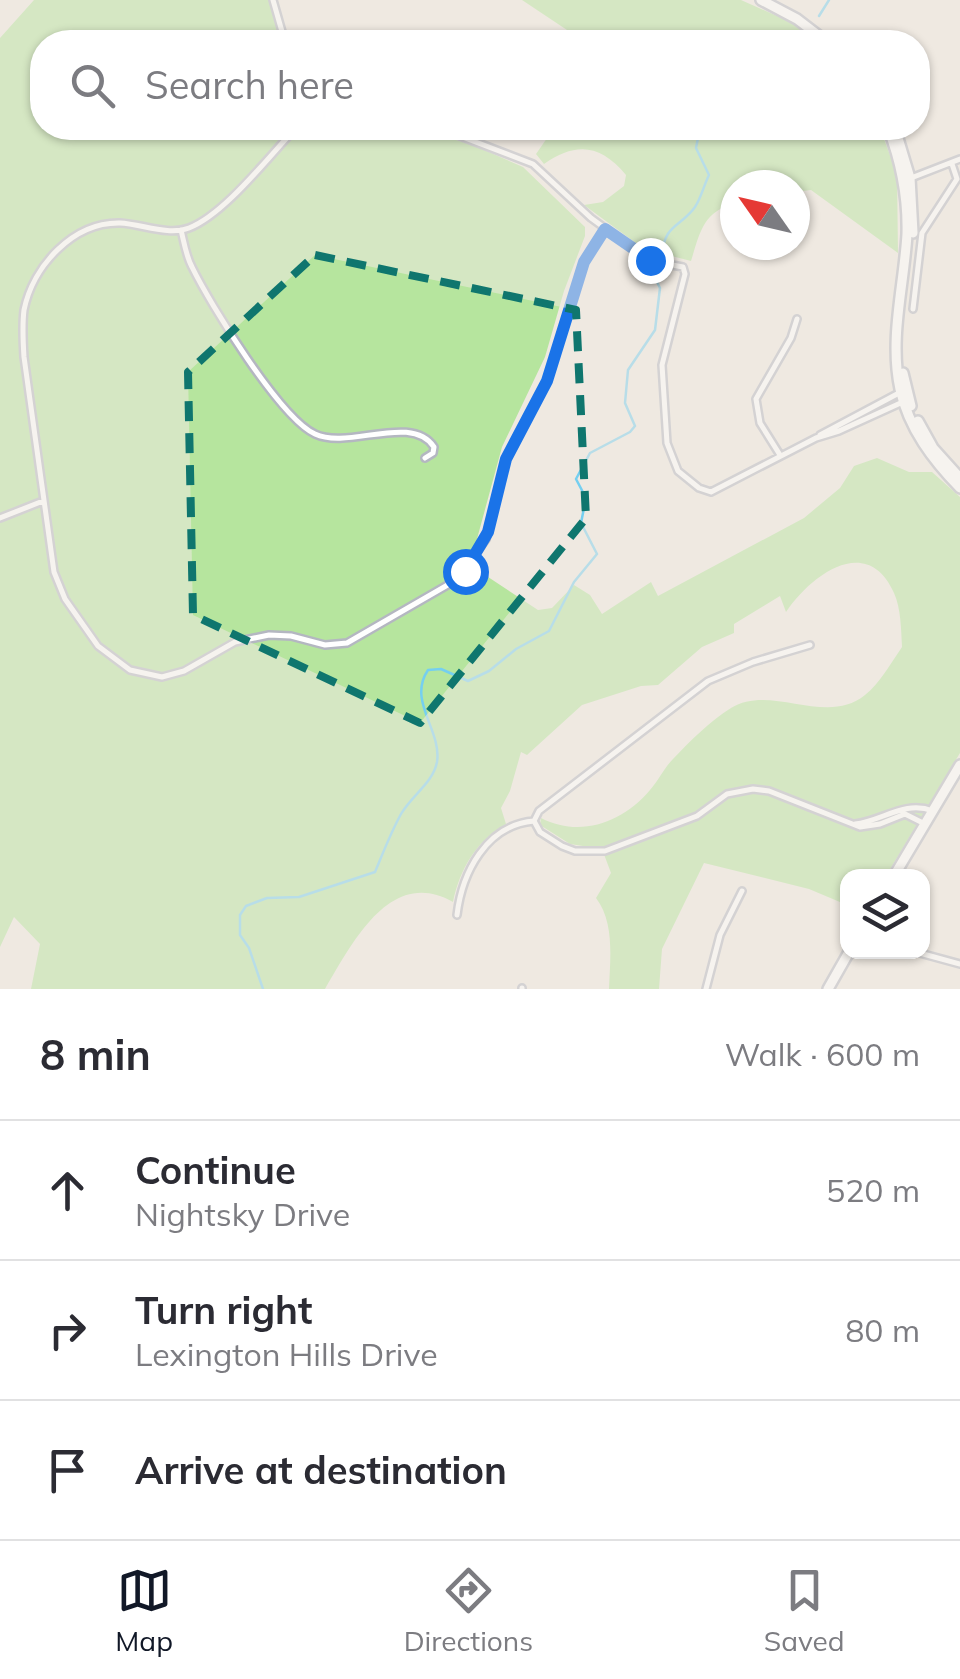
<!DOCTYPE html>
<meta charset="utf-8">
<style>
body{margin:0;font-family:Mulish,sans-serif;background:#f7f7f7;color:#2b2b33}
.controls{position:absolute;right:30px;bottom:30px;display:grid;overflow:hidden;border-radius:20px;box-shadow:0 2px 8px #0004}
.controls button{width:90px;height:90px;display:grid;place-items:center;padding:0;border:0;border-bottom:2px solid #e1e1e2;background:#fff;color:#2b2b33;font:50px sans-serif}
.compass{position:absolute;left:720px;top:170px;width:90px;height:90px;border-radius:50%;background:#fff;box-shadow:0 2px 8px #0004;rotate:304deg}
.stop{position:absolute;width:30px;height:30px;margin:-22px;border:8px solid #1a73e8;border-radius:50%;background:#fff}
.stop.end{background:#1a73e8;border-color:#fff;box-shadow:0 2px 10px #0008}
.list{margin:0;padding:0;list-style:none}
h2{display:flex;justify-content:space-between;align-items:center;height:130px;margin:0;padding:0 40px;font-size:42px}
h2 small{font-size:32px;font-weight:400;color:#7c7c81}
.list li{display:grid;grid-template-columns:65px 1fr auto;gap:30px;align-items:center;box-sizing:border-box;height:140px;padding:0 40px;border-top:2px solid #e1e1e2}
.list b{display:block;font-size:38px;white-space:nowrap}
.list p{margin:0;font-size:32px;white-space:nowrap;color:#7c7c81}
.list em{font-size:32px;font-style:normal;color:#7c7c81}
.icon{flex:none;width:55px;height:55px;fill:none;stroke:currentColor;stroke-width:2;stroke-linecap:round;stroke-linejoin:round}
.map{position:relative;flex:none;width:960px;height:989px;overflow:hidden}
.search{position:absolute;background:#fff;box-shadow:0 2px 8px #0004;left:30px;right:30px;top:30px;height:110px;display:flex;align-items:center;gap:25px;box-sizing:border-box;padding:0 35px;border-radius:40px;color:#7c7c81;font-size:38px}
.sheet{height:550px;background:#fff}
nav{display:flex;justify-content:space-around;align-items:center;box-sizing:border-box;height:140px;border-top:2px solid #e1e1e2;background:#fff;font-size:28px;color:#7c7c81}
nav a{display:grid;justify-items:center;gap:5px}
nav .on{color:#111827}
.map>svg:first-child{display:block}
</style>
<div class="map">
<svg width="960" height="989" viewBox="0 0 960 989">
<rect width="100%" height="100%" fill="#efe9e1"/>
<path fill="#b6e59e" d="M34,0H270L281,42H42V128H418L475,146L523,167L585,227V236L564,291L545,357L502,447L474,550L479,571L538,610L552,608L574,585L590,595L602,614L651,582L658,596L804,518L840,488L854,466L877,458L909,472H932L960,497V753L886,876H848L847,905L809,889L704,863L662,949L659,989H609C610,959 615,923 596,898L611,873L602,849L570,844L540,825L541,818C580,838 622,823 650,790C659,780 664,768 673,759C689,742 711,720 731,708C771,683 826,727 865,695C880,683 891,663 902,647C901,630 901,608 894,593C867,532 810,576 786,612L780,596L734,624V633L702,647L658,685L641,686L582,705L527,755L521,752L510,791L501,808L506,824C476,841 460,869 453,902C390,866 352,944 325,989H31L40,944L14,917L0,947V38Z
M522,0H741L795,24L816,42H585Z
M554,128H880L897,174L898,253L811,190L795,192V185H735V203C703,212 700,232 691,261L644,249L584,205L603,202L624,186L626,175C600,144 576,142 544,164L536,154Z"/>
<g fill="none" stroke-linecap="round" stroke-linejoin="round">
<path stroke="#75cff0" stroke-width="2.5" d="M819,16L829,0
M801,42L803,40
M662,255C664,224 681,227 695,207C701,198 704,185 709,175L696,148L700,128
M263,989L249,948L240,935V915L246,906L267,898L299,897L375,872C383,853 391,832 401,814C412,795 433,783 437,762C442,730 407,701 428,670L441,669L468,681L489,671L516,649L549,631L574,582L597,554L581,523L586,498L576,479L590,453L630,432L635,426L625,403L628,370L655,330L660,288L656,280L658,270"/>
<defs>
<path id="street" d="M273,0L285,42
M296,128C269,156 225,214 189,228C168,236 142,224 120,223C73,222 33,266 24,310C22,326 23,341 24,357L54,572L65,599L98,646L130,670L162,677L184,671L235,642L269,635L291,636L325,645L347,643L458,579L486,539L506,459L547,381L584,262L605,229
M439,128L533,164L591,218L650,261L683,267L685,274L662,365L667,443L678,471L699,488L711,492L816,438L839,431L905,401
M911,178L960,159
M181,230C184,242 186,256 192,267C210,304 280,418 315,434C349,450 411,413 434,447L433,453L425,458
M913,309L922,233L957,179L952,164
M820,435L899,393
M780,455L760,423L756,399L791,338L797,319
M0,518L43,501
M534,821L540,832L562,846L575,851H605L697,816L727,794L753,789L769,791L860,827L880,824L905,814L925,824
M534,821L539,811L708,681L753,662L810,645
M855,824C883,821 904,800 933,811
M457,915C462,873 486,825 534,821
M916,952L960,964
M522,988V989
M706,989L720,935L742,891"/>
<path id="secondary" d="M761,0L797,19L827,42
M888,128C901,162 908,197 907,234C904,286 889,338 900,389C909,429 933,460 960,488
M895,128L910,178L913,233
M903,373L911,406
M918,421L933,448L960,478
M894,876L960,765
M828,989L849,952"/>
</defs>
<use href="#street" stroke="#b4b7c1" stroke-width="10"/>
<use href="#secondary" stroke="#b4b7c1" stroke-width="14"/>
<use href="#street" stroke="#fff" stroke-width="5"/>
<use href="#secondary" stroke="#fff" stroke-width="9"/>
</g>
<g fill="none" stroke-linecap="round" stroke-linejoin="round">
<path stroke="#1a73e8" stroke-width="12" d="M465,571L488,532L506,459L547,381L584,262L605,229L650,260"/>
</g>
<path d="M0 0H960V989H0ZM315,255L576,310L586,518L420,723L193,615L188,372Z" fill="#efe9e1" fill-opacity=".55" fill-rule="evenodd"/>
<path fill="none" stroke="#0f766e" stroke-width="8" stroke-dasharray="20 12" stroke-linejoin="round" d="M315,255L576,310L586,518L420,723L193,615L188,372Z"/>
</svg>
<div class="controls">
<button><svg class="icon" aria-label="layers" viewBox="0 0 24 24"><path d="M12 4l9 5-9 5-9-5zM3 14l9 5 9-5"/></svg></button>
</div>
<svg class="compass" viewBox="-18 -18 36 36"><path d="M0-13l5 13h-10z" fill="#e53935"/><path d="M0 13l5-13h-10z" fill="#7c7c81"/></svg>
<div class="stop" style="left:465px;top:571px"></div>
<div class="stop end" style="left:650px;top:260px"></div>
<div class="search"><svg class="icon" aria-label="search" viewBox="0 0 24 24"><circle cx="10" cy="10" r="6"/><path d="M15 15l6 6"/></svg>Search here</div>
</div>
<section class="sheet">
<h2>8 min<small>Walk · 600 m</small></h2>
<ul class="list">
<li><svg class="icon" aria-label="ahead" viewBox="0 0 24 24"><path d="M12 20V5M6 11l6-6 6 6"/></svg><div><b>Continue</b><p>Nightsky Drive</p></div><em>520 m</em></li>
<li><svg class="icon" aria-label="right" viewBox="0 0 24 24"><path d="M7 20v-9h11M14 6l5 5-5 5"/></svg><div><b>Turn right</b><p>Lexington Hills Drive</p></div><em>80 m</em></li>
<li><svg class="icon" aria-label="arrive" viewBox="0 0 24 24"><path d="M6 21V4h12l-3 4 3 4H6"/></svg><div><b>Arrive at destination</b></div></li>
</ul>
</section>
<nav>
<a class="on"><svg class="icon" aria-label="map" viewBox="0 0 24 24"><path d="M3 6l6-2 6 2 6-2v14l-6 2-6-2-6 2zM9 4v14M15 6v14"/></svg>Map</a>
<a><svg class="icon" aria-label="directions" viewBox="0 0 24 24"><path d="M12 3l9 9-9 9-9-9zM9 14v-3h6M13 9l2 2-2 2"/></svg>Directions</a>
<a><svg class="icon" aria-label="saved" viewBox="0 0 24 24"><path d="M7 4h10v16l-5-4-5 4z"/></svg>Saved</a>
</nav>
